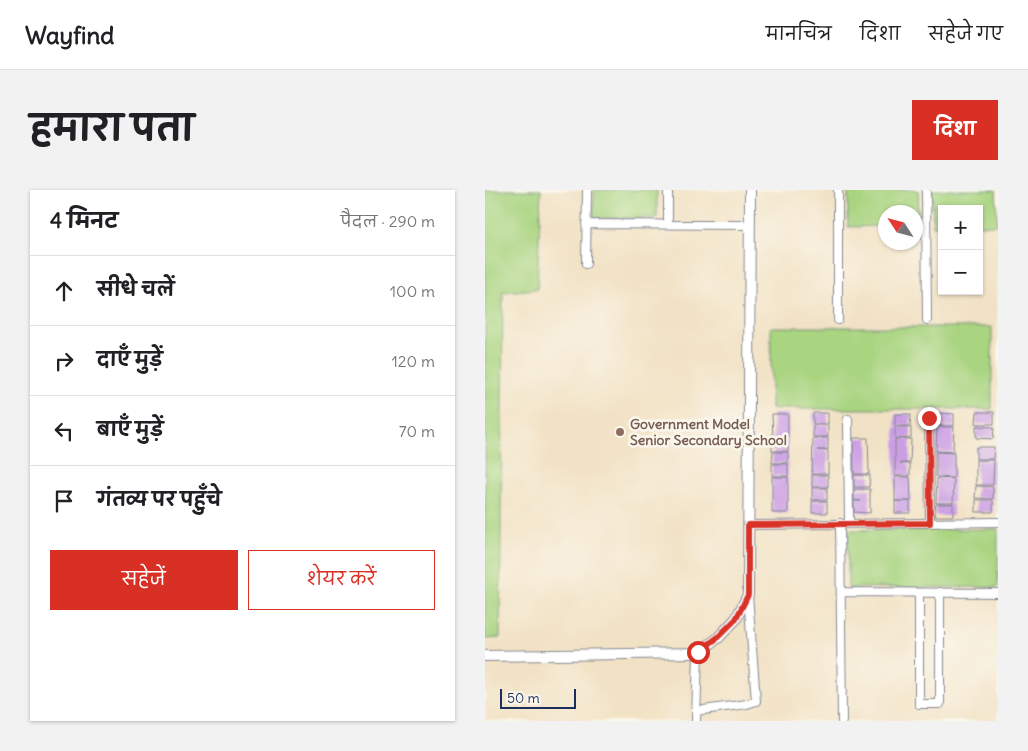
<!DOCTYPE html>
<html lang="hi">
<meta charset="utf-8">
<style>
body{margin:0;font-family:Delius,"Playpen Sans Deva",sans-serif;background:#f2f2f2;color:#202124}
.controls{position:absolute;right:15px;top:15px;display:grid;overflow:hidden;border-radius:0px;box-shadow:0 1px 4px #0004}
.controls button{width:45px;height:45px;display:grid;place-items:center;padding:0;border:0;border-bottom:1px solid #e0e0e0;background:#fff;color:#202124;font:25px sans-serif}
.compass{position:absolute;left:393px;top:15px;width:45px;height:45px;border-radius:50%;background:#fff;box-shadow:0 1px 4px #0004;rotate:306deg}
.scale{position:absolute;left:15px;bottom:12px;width:76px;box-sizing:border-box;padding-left:5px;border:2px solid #1b2f5e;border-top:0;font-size:14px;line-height:18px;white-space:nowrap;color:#1b2f5e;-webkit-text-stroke:4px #fbf7ec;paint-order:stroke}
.stop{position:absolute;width:15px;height:15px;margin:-11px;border:4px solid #d93025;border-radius:50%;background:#fff}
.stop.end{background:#d93025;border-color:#fff;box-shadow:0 1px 5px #0008}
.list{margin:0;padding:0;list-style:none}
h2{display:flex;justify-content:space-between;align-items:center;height:65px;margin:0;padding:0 20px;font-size:21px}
h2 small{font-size:16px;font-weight:400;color:#757577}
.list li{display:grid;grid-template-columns:32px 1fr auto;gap:15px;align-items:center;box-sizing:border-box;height:70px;padding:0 20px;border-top:1px solid #e0e0e0}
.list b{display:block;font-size:19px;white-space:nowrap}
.list em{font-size:16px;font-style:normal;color:#757577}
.actions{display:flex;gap:10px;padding:15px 20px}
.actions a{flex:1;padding:11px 0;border:1px solid #d93025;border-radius:0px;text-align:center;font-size:18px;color:#d93025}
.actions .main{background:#d93025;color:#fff}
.icon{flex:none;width:28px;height:28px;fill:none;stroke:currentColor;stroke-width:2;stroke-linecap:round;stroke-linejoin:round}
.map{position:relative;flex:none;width:513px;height:531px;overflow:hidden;border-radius:0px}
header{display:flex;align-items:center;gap:30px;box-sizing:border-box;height:70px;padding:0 25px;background:#fff;border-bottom:1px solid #e0e0e0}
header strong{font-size:24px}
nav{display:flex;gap:28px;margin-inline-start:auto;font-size:18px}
.intro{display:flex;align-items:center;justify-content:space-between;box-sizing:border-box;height:120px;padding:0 30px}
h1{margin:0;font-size:35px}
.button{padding:12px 22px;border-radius:0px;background:#d93025;color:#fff;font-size:18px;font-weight:700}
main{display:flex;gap:30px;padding:0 30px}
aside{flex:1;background:#fff;border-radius:0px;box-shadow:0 1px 4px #0004}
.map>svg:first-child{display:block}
</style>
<header>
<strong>Wayfind</strong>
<nav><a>मानचित्र</a><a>दिशा</a><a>सहेजे गए</a></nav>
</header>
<div class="intro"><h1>हमारा पता</h1><a class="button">दिशा</a></div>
<main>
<aside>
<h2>4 मिनट<small>पैदल · 290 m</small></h2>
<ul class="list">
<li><svg class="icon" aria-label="ahead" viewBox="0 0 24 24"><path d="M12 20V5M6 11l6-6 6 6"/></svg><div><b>सीधे चलें</b></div><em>100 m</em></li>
<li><svg class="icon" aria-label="right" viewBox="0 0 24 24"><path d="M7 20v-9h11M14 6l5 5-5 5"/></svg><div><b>दाएँ मुड़ें</b></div><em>120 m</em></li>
<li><svg class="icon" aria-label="left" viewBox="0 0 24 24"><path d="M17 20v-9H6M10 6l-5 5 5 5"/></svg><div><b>बाएँ मुड़ें</b></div><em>70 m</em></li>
<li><svg class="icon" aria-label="arrive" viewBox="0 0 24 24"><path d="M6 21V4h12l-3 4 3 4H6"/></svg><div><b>गंतव्य पर पहुँचे</b></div></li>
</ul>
<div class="actions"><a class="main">सहेजें</a><a>शेयर करें</a></div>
</aside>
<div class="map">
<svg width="513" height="531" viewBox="0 0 513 531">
<rect width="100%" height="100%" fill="#fbf7ec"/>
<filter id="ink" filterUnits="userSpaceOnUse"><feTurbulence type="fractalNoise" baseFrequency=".02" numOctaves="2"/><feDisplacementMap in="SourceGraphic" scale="10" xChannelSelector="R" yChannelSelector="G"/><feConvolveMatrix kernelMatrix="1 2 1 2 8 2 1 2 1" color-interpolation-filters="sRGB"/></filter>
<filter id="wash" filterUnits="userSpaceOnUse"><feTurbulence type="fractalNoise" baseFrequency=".0096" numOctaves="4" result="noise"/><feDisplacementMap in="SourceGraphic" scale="20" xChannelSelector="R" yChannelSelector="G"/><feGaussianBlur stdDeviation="1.12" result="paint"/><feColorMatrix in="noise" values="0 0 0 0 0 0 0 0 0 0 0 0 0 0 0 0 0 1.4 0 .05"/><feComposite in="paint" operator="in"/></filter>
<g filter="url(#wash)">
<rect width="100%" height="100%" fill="#f2e2c5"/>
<path fill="#a9d480" stroke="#62826f" d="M0,0H56L52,99L18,102L15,448L0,449Z
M109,0H172V28H108Z
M363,0H433L434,35H431L430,22H400V36L363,37Z
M447,0H511L512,35H494V19H457V36H448Z
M286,137H507V219H286Z
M513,339V397L363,398V340Z"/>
<g id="blocks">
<path fill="#cb9ee4" d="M492,222H509V234H491Z
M328,223H343V234H328Z
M452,223L469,224V236H451Z
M287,224H303V248H288Z
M410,224H426L425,236H410Z
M328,235H343V247H328Z
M491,236L509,237L508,249L491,248Z
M410,237H426V248L410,249Z
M452,237H469L468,262L451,261Z
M328,248H343V260H333L343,261V284H327Z
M368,248H383L384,284H369Z
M287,249H303V261H287Z
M410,249H426L425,273H415L425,274V286H410Z
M491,257H509L508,269H491Z
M288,262H303V273H287Z
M451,262L469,263V288L451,287Z
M491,270H509L508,295H491Z
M287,274H303V286H287Z
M327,285H343V297H327Z
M369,285H385L384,297H369Z
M287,287H303V323H287Z
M410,287H425L426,311H410Z
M452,288L469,289L468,313H451Z
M491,296L508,297V309L490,308Z
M327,298H342V310H327Z
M369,299H385V323L369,322V311H376L369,310Z
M491,310H508V322H491Z
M327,311H342V323H327Z
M410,311H425V323H410Z
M451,314H468V326H450Z"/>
</g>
</g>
<g filter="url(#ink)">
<use href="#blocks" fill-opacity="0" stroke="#868892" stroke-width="1"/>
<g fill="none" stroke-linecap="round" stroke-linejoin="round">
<defs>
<path id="minor" d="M353,0V130
M441,0L442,130
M101,34L265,35
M183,34V0
M101,74L102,0
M444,228L445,333
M363,229L364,333
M355,333L357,531
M263,335L513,332
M356,402L513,403
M434,403V514H455V402
M211,521L262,514L271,511L263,405
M211,531L213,463"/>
<path id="tertiary" d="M0,466L213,463L233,448L251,429L263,405L265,0"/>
</defs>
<use href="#minor" stroke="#868892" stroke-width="10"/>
<use href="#tertiary" stroke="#868892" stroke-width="12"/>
<use href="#minor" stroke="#fff" stroke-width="8"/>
<use href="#tertiary" stroke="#fff" stroke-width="10"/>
</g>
</g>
<g fill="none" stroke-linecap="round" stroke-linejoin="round" filter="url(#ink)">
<path stroke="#d93025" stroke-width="6" d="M213,462L232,448L251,429L263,405V335L445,333L444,228"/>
</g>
<circle fill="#8d6e63" stroke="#fbf7ec" stroke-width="2" cx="135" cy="242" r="5"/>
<g text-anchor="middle" stroke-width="5" stroke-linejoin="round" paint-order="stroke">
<g font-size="14" font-weight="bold" fill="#785e54" stroke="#fbf7ec" text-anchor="start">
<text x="145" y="239">Government Model<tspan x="145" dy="16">Senior Secondary School</tspan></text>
</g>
</g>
</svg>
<div class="controls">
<button>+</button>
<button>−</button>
</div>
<svg class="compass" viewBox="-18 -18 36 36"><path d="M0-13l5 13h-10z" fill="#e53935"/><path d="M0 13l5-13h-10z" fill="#757577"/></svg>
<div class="scale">50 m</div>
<div class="stop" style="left:213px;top:462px"></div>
<div class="stop end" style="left:444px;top:228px"></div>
</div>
</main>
